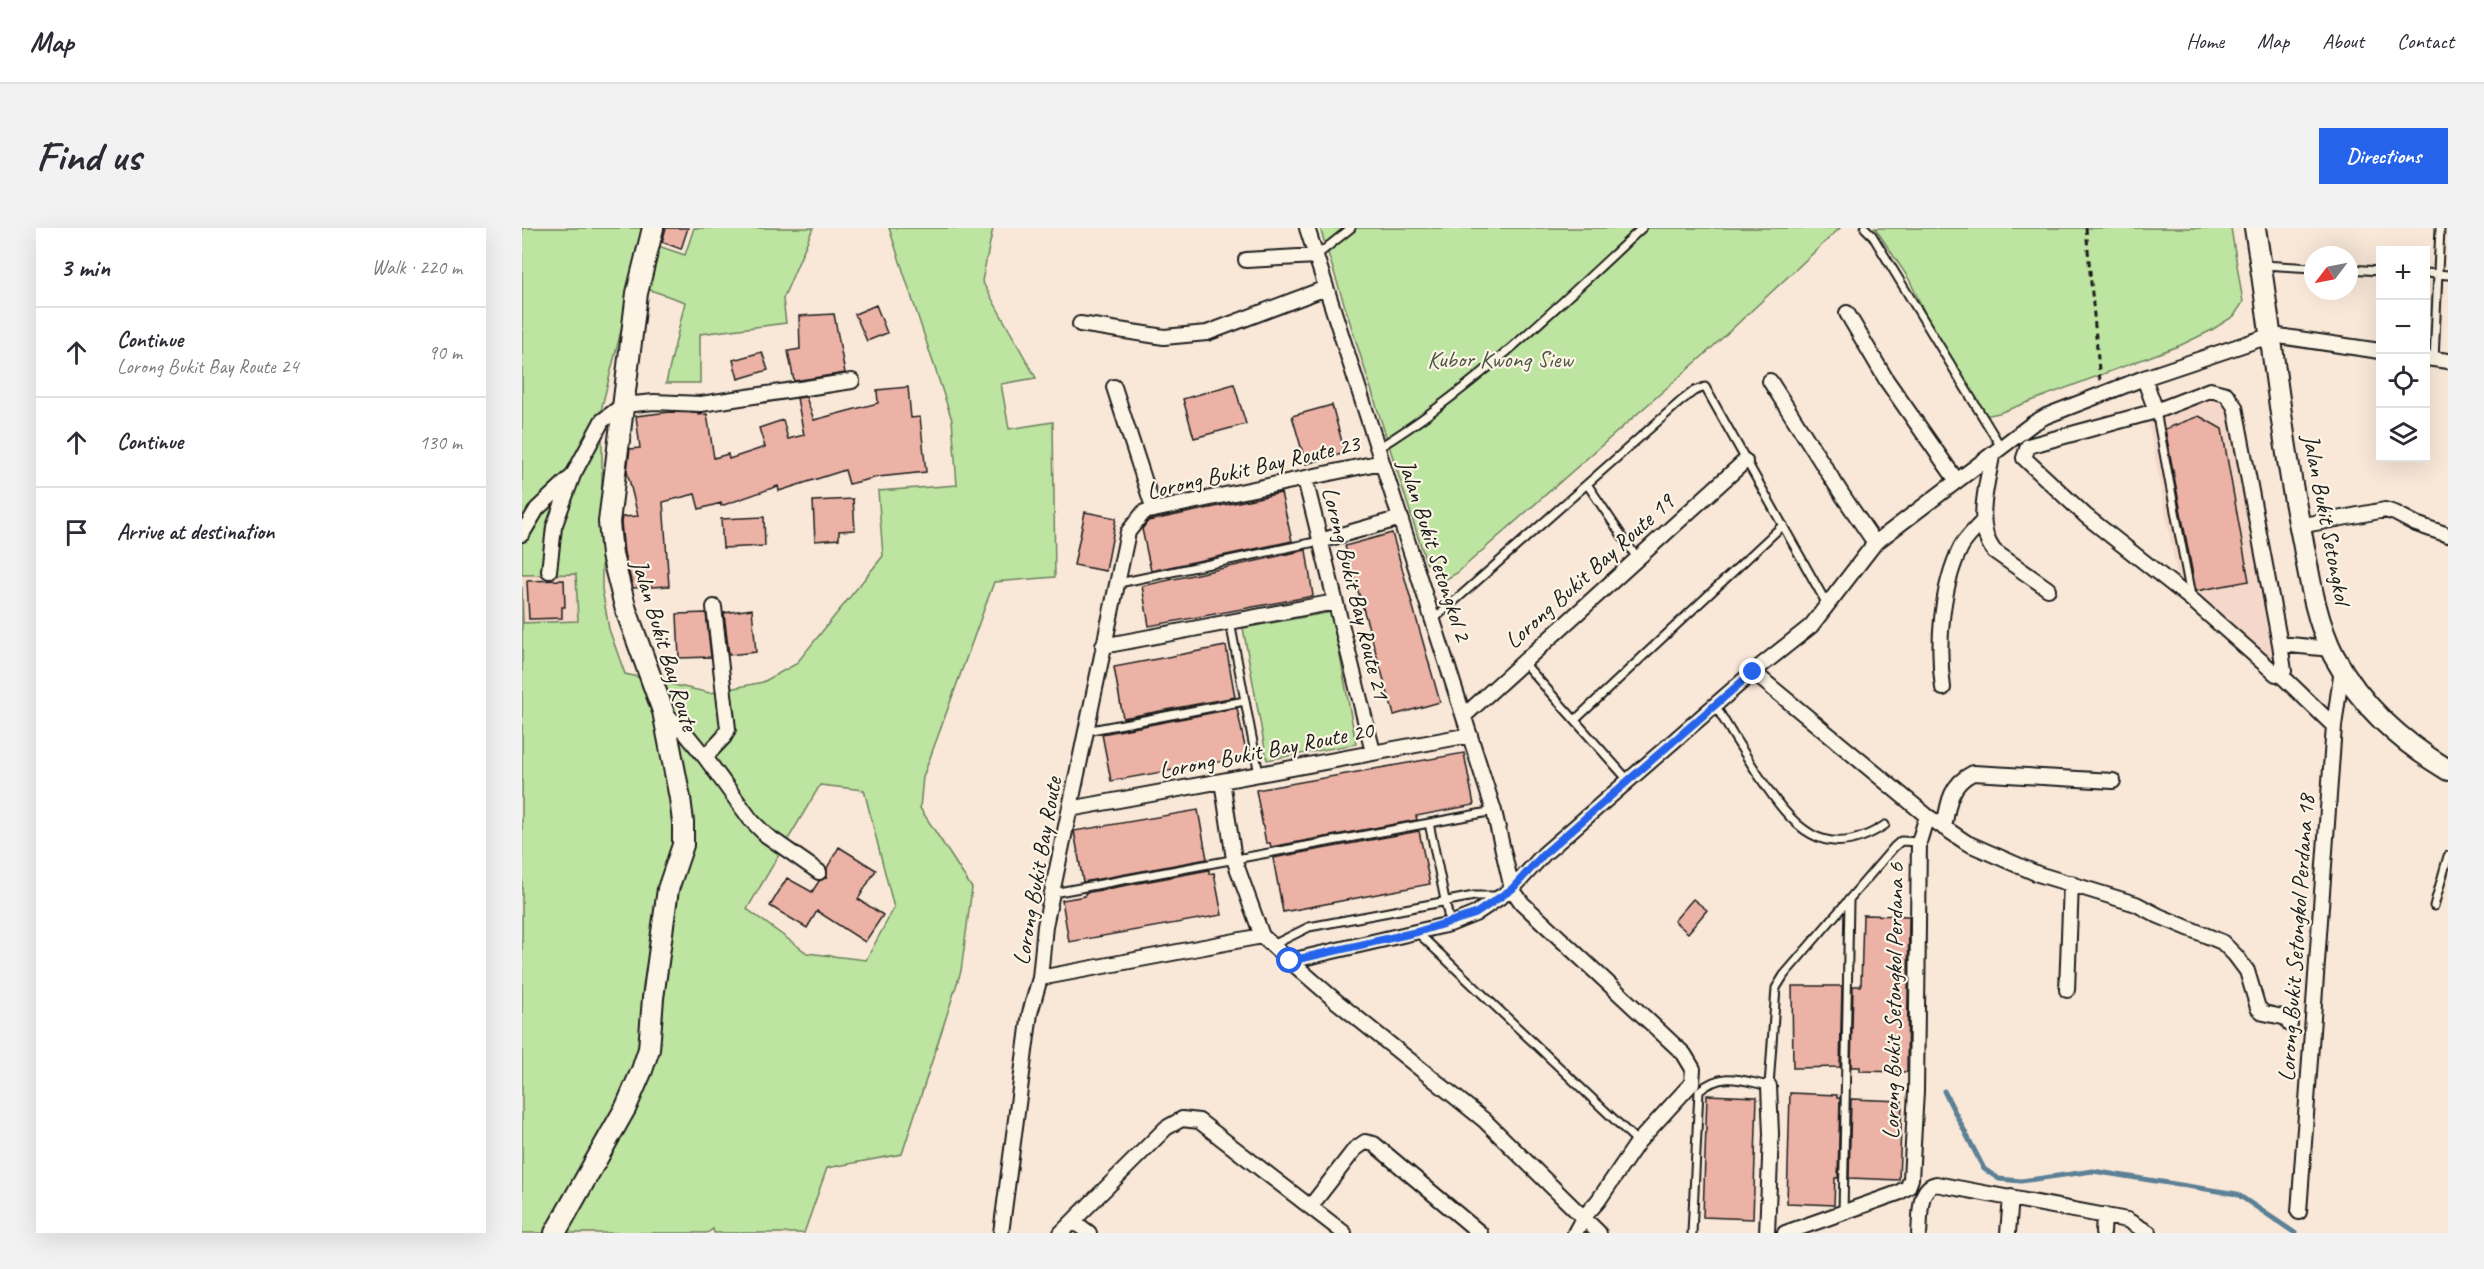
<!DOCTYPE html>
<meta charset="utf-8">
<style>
body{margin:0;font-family:Caveat,sans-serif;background:#f2f2f3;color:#2b2b33}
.controls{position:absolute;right:18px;top:18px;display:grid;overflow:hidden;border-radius:0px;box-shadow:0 6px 24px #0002}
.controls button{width:54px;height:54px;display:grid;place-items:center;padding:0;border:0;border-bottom:2px solid #e1e1e2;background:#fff;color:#2b2b33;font:30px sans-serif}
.compass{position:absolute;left:1782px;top:18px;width:54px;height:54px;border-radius:50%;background:#fff;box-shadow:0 6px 24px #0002;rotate:238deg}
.stop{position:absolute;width:18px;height:18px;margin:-14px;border:4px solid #2563eb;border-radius:50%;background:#fff}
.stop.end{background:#2563eb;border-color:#fff;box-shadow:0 2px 6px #0008}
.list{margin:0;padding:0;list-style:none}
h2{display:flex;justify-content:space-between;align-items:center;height:78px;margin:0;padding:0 24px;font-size:26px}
h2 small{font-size:20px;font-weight:400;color:#7c7c81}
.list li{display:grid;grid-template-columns:39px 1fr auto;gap:18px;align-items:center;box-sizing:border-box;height:90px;padding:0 24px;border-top:2px solid #e1e1e2}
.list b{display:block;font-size:22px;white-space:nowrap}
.list p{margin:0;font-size:20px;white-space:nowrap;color:#7c7c81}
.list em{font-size:20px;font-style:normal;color:#7c7c81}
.icon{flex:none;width:33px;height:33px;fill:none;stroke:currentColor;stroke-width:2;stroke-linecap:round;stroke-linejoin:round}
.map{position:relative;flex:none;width:1926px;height:1005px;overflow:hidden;border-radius:0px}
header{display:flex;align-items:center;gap:36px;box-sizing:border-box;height:84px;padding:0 30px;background:#fff;border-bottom:2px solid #e1e1e2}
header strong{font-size:28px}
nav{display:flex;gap:33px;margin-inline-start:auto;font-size:21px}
.intro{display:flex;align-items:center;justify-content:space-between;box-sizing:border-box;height:144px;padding:0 36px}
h1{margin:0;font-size:42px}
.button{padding:15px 27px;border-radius:0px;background:#2563eb;color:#fff;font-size:21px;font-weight:700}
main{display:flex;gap:36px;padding:0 36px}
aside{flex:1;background:#fff;border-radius:0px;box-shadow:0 6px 24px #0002}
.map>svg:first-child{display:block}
</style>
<header>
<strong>Map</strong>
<nav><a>Home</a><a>Map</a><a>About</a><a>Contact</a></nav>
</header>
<div class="intro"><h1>Find us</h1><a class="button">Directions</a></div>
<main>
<aside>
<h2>3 min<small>Walk · 220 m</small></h2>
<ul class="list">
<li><svg class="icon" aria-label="ahead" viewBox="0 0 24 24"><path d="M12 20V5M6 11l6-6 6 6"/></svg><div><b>Continue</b><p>Lorong Bukit Bay Route 24</p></div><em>90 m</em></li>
<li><svg class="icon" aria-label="ahead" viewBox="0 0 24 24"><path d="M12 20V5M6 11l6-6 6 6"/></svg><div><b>Continue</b></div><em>130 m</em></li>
<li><svg class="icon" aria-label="arrive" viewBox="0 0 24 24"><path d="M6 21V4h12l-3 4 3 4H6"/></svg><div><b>Arrive at destination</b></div></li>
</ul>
</aside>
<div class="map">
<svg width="1926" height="1005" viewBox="0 0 1926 1005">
<rect width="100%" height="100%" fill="#f9e8d8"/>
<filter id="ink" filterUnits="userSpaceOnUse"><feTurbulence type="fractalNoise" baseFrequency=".0167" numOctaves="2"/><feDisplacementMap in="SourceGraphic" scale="12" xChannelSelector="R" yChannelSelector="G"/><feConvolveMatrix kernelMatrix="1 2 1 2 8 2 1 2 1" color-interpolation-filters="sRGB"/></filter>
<g filter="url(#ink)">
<path fill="#f5d8c9" d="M1689,167L1706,170L1763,447L1658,364L1625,188Z
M54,346L56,394L1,395L0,347Z"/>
<path fill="#bde4a0" stroke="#6c805e" stroke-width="1.5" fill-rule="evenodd" d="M0,0H138L133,17L163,27L172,0H291L261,71L264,95L178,106V155H144L163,74L111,56L80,178V361L87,401L103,446L188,465L241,454L274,436L361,328L356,263L435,257L430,192L367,0H471L460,53L514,150L479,156L487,201L531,194L533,349L472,354L401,549L398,580L450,660L439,743L380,926L305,940L282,1005H192L191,1001L185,1005H0V359L1,395L56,393L54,346L0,347ZM298,557L342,562L372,680L344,732L285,725L225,681Z
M798,0H1318L1182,127L935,345L919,354L904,334Z
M1353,0H1709L1721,74L1712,88L1688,103L1659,117L1477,185L1463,188L1412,105L1387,51Z
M810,384L834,516L745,532L721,400Z"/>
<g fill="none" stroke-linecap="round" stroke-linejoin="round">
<path stroke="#5c8096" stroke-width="5" d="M1422,863L1462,941L1477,951L1499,953L1571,943L1715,966L1773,1005"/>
</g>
<path fill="#ebb2a5" stroke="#1c1c1c" stroke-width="1.5" d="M144,0H166L159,21L140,14Z
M354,77L365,105L345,113L333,86Z
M312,86L323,145L272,153L266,123L278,121L277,88Z
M240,124L246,142L216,151L211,132Z
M712,156L724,196L672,210L661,171Z
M386,159L389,190L398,189L404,244L356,249L327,256L323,242L257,263L256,258L199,278V275L177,281L173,266L141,274L147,358L111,360L102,325L99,294L100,289L116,288L105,243L108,221L118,220L114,188L148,184L176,185V187L185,186L192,230L206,226L207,231L243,219L237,200L261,192L266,211L282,207L275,170L284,169L292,192L356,175L355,162Z
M810,177L823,225L784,236L770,188Z
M1677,188L1700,201L1727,353L1674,363L1643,201Z
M759,265L770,313L629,343L620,301L626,293Z
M331,271L333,302L317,303V311L293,313L291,273Z
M563,284L594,290L584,343L552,337Z
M242,289L243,318L201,320L199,291Z
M870,305L918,474L872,487L823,318Z
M784,322L791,368L627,398L620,358Z
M42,352L43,379H40V390L7,391L5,353Z
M230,381L234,424L207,427L202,385Z
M184,385L189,429L157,430L155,386Z
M704,418L713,469L601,490L592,439Z
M715,480L725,529L589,553L580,506Z
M942,525L952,577L894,588L895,592L749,619L748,615H744L734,562Z
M676,582L685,631L561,654L552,603Z
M897,603L908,656L761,684L751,630Z
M317,619L354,642L336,671L361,687L343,714L295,683L285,700L248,678L265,650L290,664L297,653L305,649V640Z
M687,642V646L692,645L700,687L547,714L540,672L563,668V665Z
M1171,671L1185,682L1166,705L1152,693Z
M1341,687L1387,688L1385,844L1338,843V839H1329L1331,758H1339Z
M1270,758H1320L1318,839L1271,840Z
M1268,865L1315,867V870H1318L1316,950H1313L1312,977L1265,975Z
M1185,867L1235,869L1231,991L1181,989Z
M1329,871L1380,873L1377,952L1327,950Z"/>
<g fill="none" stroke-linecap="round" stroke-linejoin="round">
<defs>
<path id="lane" d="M1343,0L1350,7L1479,219
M794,28L829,0
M1742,37L1791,40
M1827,41L1858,43
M1904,45L1926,47
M1912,132L1918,0
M1634,183L1669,368
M856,220C952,161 1038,76 1120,0
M1065,256L1115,330
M597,355L798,313
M911,392L1159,173L1172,163L1183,159L1306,378
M708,394L737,546
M1000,433L1106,552
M1193,477C1207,501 1222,525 1237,548C1270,598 1302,637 1363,597
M1053,492L1261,297
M564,503L723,473
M907,595L928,696
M531,665L972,583
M1912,678L1926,628
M895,704L1116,914
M751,717L787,699L952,668H976
M1321,986L1327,673
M1170,1005L1177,863C1201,843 1218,852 1247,858L1254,760L1262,747L1372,619L1379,613L1397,614"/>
<path id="street" d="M785,0L972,583L990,661L1000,675L1162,826L1171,841L1170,855L1116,914L1076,973L1061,990L1053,1005
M724,32L794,28
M1325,85L1365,153L1435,253
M558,96L642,109L685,105L804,60
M1904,130L1926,133
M1622,150L1634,183
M1248,153L1321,268L1353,315
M592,159L632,282
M1688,162L1704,166L1713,179L1758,416L1762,443L1758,446H1754L1669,371L1564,288L1502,230L1506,218L1634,183Z
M1470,228C1465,258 1452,297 1472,323L1526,361
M783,251L851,524
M1777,298L1863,282L1873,285L1894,296L1926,307
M0,306L15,281L47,251
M798,313L879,290
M27,343L32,299L51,247L80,193L101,177L132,174L179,176L330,153
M1758,416L1809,421
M581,418L813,374
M1231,444L1405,588L1445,615L1516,646L1614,676L1637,688L1700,714L1713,727L1725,743L1736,780L1742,785L1765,790L1768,796
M1758,446L1812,498
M1421,460C1415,417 1419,359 1439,319C1444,310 1453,302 1460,294
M141,483L161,502L183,529L229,592L244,607L297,644
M943,487L1223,233
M183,529L202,509L206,501L192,379
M700,553L712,631L740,708
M548,581L948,507
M1422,600C1426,576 1428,556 1451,545L1591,553
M768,733L814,773L962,892L1077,1005
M518,750L740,708L768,733L928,696L953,686L990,661L1022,626L1231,444L1289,398L1353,315L1510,196L1524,188L1622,150L1750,107L1858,123
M1545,762L1549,655
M788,979L833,921L843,914L852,916L958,1005
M1777,984L1812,498L1820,441
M551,993L567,1005
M479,1005L508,785L518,750L523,698L606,304L622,284L860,234
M539,1005L644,900L660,891L677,893L822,1005
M1245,1005L1249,906L1247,858
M1263,1005L1376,965L1386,959L1389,951L1394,863L1397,614L1405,588
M1397,1005C1399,990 1395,960 1414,956L1605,992L1627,1005
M1486,1005L1489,969
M1581,1005L1582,987"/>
<path id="secondary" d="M1733,0C1750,105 1759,211 1781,314C1788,353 1794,393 1812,428C1839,478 1878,513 1926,542
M33,1005L104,879L120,842L127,821L131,770L146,661L161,617V594L158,570L141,483L104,382L90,327L87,294L115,65L131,0"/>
</defs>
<use href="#lane" stroke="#1c1c1c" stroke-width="11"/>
<use href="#street" stroke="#1c1c1c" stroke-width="18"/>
<use href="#secondary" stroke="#1c1c1c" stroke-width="24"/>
<path stroke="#1c1c1c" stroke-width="3" stroke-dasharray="6 4.5" stroke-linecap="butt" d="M1564,0L1578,153"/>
<use href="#lane" stroke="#fcf5e5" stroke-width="7"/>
<use href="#street" stroke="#fcf5e5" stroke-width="14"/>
<use href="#secondary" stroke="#fcf5e5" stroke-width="20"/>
</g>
</g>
<g fill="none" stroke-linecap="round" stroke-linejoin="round" filter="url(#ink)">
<path stroke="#2563eb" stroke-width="8" d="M768,733L895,704L953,686L990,661L1022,626L1231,444"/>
</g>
<g text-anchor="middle" stroke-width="4.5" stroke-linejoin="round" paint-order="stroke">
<g font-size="24" fill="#4c5844" stroke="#fcf5e5">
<text x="978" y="139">Kubor Kwong Siew</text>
</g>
<g font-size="24" fill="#1c1c1c" stroke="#fcf5e5">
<text transform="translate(731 239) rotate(-13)" y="8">Lorong Bukit Bay Route 23</text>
<text transform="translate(1805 291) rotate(79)" y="8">Jalan Bukit Setongkol</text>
<text transform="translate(913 322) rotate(72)" y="8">Jalan Bukit Setongkol 2</text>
<text transform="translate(1067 343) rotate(-42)" y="8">Lorong Bukit Bay Route 19</text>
<text transform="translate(834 365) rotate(76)" y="8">Lorong Bukit Bay Route 21</text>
<text transform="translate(143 417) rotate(73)" y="8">Jalan Bukit Bay Route</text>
<text transform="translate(744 522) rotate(-11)" y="8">Lorong Bukit Bay Route 20</text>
<text transform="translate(515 643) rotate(-80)" y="8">Lorong Bukit Bay Route</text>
<text transform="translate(1774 710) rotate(-86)" y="8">Lorong Bukit Setongkol Perdana 18</text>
<text transform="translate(1371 773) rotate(-89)" y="8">Lorong Bukit Setongkol Perdana 6</text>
</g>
</g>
</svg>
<div class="controls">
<button>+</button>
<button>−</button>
<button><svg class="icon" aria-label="locate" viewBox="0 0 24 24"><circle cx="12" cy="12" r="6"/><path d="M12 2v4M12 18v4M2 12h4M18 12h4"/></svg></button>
<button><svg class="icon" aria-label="layers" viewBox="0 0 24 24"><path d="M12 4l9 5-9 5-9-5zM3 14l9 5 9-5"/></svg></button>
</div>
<svg class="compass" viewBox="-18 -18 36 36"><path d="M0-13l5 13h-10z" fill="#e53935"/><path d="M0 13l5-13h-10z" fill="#7c7c81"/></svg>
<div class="stop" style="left:768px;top:733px"></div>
<div class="stop end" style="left:1231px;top:444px"></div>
</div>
</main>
